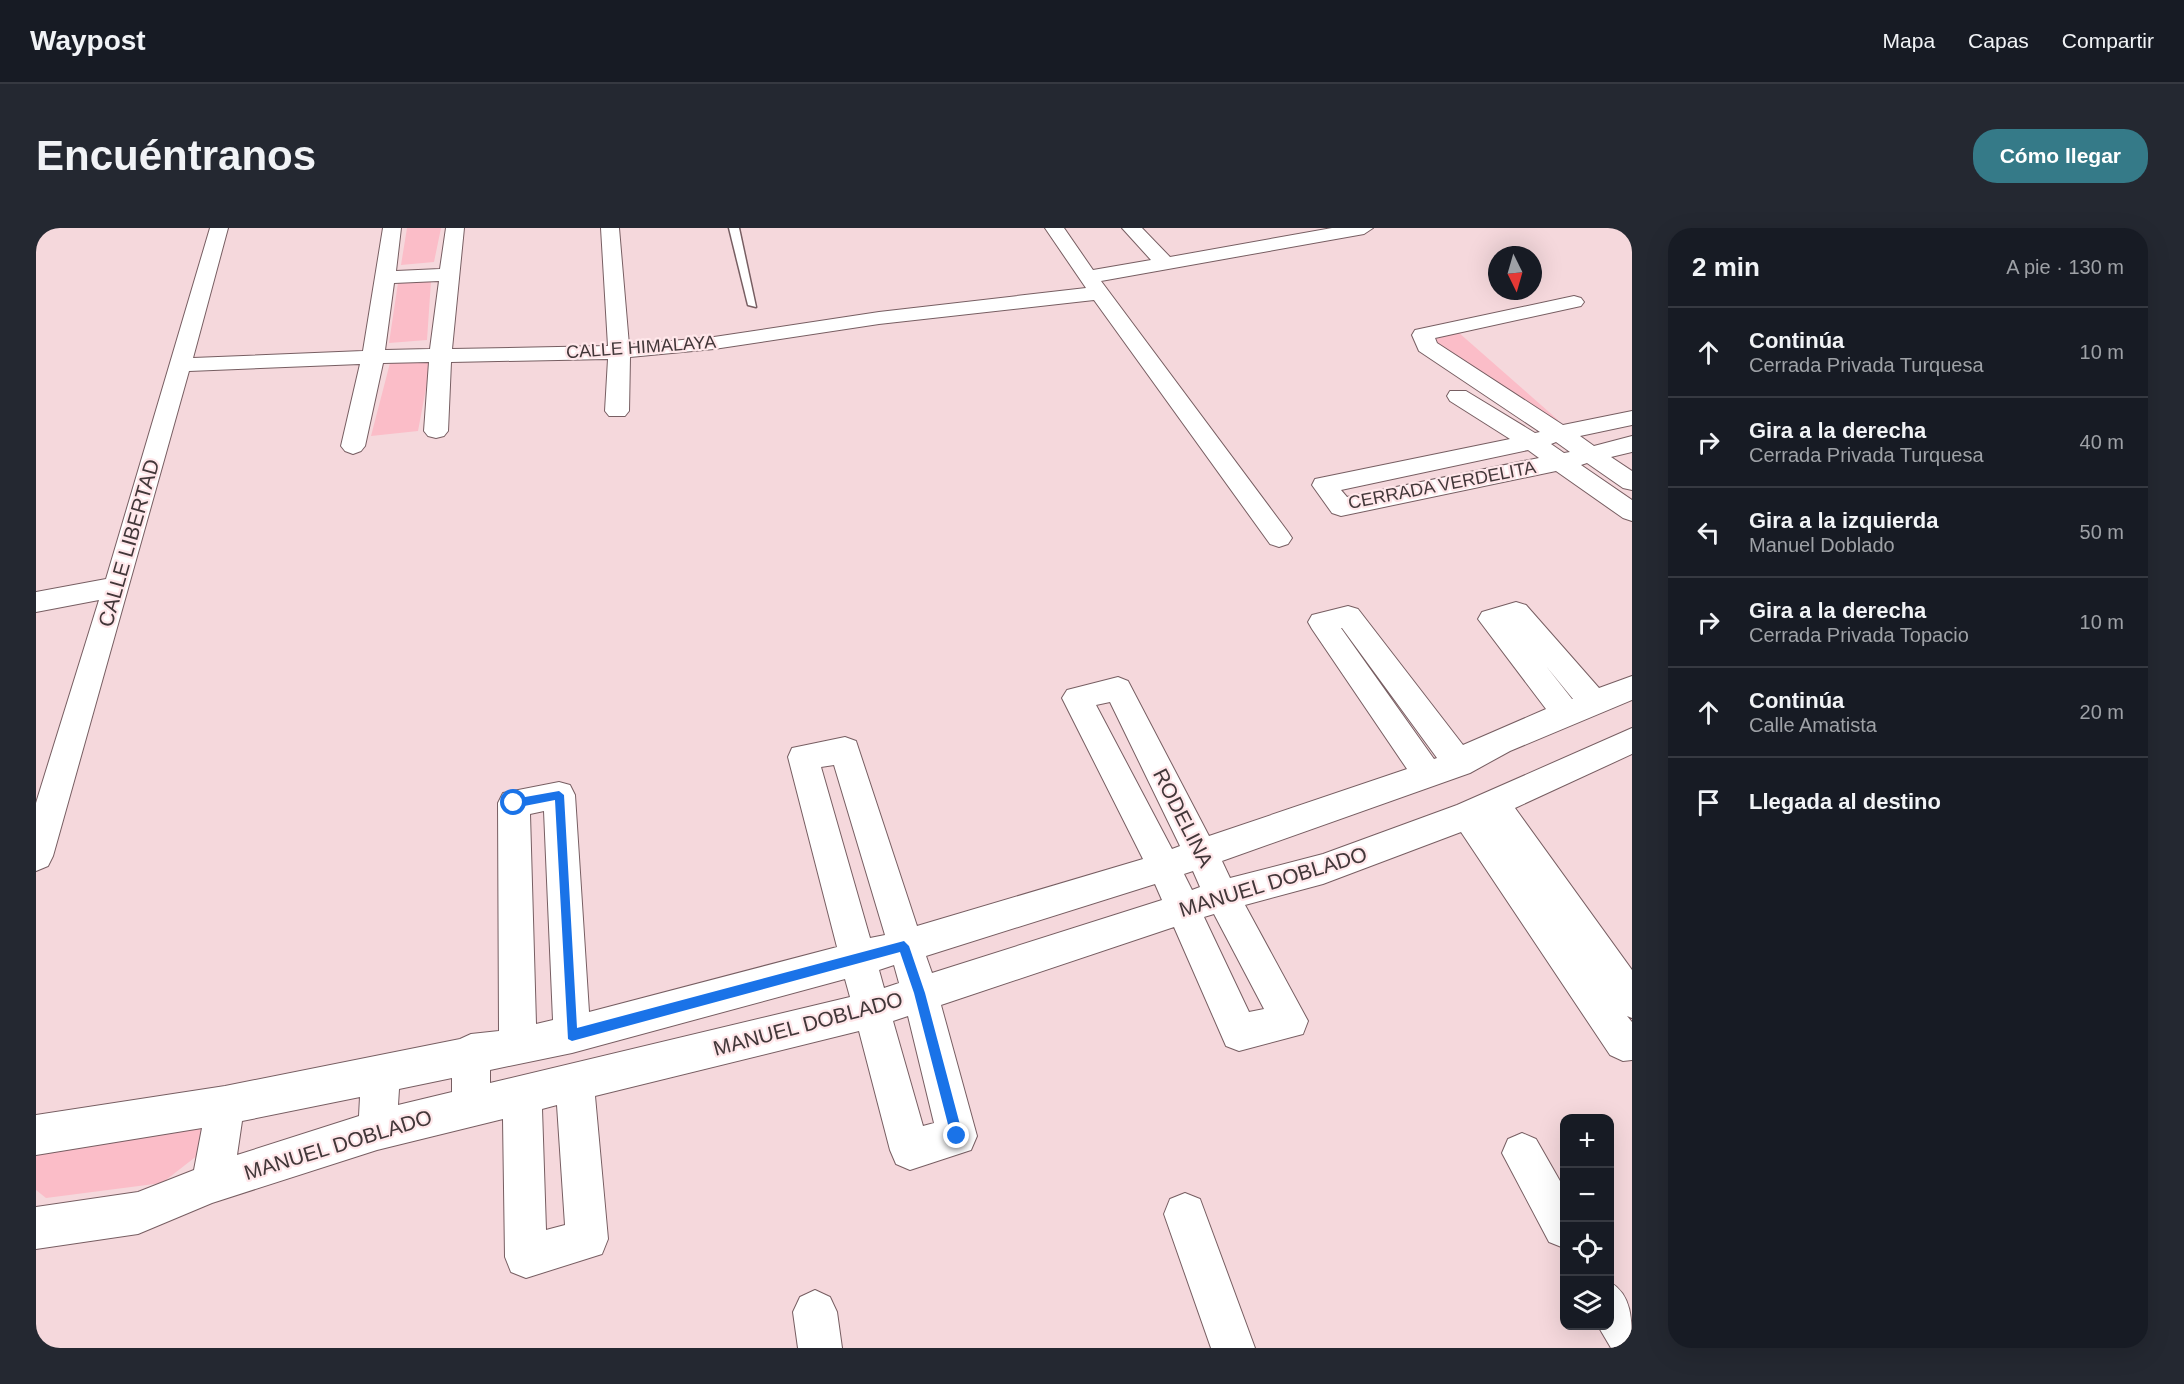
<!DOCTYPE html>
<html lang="es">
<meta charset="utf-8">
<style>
body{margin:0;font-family:Arial,sans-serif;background:#242831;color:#f1f3f6}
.controls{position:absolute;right:18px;bottom:18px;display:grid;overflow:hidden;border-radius:12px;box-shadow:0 6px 24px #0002}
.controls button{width:54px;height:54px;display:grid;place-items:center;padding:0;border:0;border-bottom:2px solid #363941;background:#171b24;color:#f1f3f6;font:30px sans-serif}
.compass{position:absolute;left:1452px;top:18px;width:54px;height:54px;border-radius:50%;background:#171b24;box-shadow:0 6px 24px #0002;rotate:175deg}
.stop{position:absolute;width:18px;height:18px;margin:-14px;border:4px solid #1a73e8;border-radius:50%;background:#fff}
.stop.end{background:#1a73e8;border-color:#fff;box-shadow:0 2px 6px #0008}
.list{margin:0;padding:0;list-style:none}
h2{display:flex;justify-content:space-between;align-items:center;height:78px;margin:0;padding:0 24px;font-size:26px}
h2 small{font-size:20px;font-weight:400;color:#9ea1a6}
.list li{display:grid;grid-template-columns:39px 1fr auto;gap:18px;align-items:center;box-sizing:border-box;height:90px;padding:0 24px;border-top:2px solid #363941}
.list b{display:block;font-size:22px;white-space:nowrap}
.list p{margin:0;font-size:20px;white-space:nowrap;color:#9ea1a6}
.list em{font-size:20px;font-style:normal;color:#9ea1a6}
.icon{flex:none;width:33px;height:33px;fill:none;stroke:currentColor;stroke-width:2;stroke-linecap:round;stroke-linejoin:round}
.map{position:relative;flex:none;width:1596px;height:1120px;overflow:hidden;border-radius:24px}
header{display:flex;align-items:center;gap:36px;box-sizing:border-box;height:84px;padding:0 30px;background:#171b24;border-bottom:2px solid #363941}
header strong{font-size:28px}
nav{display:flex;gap:33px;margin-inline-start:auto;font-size:21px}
.intro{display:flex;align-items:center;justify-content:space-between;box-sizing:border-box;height:144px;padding:0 36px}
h1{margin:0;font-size:42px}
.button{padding:15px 27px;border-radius:24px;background:#357a88;color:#fff;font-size:21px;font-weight:700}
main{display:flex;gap:36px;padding:0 36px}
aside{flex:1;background:#171b24;border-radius:24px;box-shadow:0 6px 24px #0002}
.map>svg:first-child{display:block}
</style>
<header>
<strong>Waypost</strong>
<nav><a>Mapa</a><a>Capas</a><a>Compartir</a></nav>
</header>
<div class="intro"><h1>Encuéntranos</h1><a class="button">Cómo llegar</a></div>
<main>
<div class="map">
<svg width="1596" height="1120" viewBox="0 0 1596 1120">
<rect width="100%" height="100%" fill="#f5d8dc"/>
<path fill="#fbbdc8" d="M371,0H405L398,34L365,37Z
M395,53L391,112L353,115L362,55Z
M1422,104L1522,192L1517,194L1397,114L1396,108Z
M395,134L382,203L335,208L354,135Z
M155,892L170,904L162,927L126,955L10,970L0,962V928L44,914Z"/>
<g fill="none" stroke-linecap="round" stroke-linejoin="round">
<defs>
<path id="lane" d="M693,0H703L720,79L712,77Z"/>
<path id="street" d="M174,0H192L157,130L327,123L347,0H365L360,43L404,41L410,0H428L416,121L572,118L565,0H583L593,117L678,109L843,84L1050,60L1009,0H1028L1057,42L1115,32L1086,0H1106L1134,29L1296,0H1337L1328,6L1065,53L1252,304L1256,310L1252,316L1243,319L1234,316L1058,72L843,96L678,121L594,129L593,183L589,188H573L569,183L572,131L415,134L412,203L408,208L400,210L392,208L388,203L393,134L347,135L329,218L325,223L317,226L309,223L305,218L324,136L153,143L17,628L12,638L0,643V575L63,372L0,384V364L70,351ZM403,53L394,121L349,122L358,55Z
M1538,68L1545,70L1548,74L1545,78L1399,110L1401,115L1527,197L1596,183V197L1544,208L1558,218L1596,208V224L1575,229L1596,243V262L1587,260L1551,235L1545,237L1596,272V293L1587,290L1520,243L1305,288L1296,285L1276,257L1279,251L1474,211L1414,173L1411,168L1414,163H1430L1499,205L1504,204L1383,123L1376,107L1379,102ZM1520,214L1534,224L1528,225L1515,216ZM1492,222L1503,230L1311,269L1305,262Z
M1480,374L1490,377L1563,460L1596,448V472L1474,523L1434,545L1186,633L1194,650L1287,626L1421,577L1596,500V526L1479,580L1596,742V790L1591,788L1596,794V832L1587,833L1574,827L1425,604L1287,656L1209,677L1272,793L1267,806L1203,823L1190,818L1138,699L905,777L941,908L935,922L874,942L860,936L854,922L823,803L559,868L572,1011L566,1026L490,1050L475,1044L469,1029L467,891L341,922L176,975L102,1006L0,1021V979L102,964L158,942L166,900L0,927V887L189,858L424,811L435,806L463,803L462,575L467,565L523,554L534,557L539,567L553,784L801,719L752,529L756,520L809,509L820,513L881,698L1107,631L1026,470L1031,462L1082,449L1092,453L1173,608L1371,541L1276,401L1272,394L1276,387L1312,378L1322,381L1427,517L1510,481L1442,391L1446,384ZM1305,400H1306L1401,530L1398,531ZM1510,438L1537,471H1536ZM1074,474L1144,618L1136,621L1060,477ZM798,537L849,707L834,710L785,539ZM508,583L517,792L500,796L494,586ZM1157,643L1164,659L1156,662L1148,646ZM1119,656L1126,672L896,745L890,728ZM1178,686L1228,781L1213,784L1168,689ZM858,737L863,755L848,760L843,742ZM809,751L814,769L454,855V842L536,825ZM872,788L898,895L887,898L857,793ZM416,850V864L362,877L363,861ZM324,869L323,888L201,927L206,893ZM521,877L529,997L510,1002L506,881Z
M1486,905L1500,911L1528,960V1020L1513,1014L1466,925L1472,911Z
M1149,965L1164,971L1219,1120H1175L1128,986L1134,971Z
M1574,1054C1596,1067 1596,1091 1596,1120H1575L1562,1098H1574Z
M779,1062L794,1069L801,1084L806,1120H762L757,1084L764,1069Z"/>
</defs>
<use href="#lane" stroke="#775e62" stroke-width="3"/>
<use href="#street" stroke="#775e62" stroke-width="2"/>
<use href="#lane" fill="#fff" fill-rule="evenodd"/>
<use href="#street" fill="#fff" fill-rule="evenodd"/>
</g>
<path fill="#1a73e8" d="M523,563L528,567L541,800L868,713L873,718L889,765L927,908L925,912H917L915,908L878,765L864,724L536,813L532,811L519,572L478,580L473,575L478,571Z"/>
<g text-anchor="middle" stroke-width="4.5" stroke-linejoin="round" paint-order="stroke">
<g font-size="18" fill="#423739" stroke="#ffe7ea">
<text transform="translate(605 119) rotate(-4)" y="6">CALLE HIMALAYA</text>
<text transform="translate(1406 257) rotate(-11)" y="6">CERRADA VERDELITA</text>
</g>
<g font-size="21" fill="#423739" stroke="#ffe7ea">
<text transform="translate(93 315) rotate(-74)" y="7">CALLE LIBERTAD</text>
<text transform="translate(1147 590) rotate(63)" y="7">RODELINA</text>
<text transform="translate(1237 654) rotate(-17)" y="7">MANUEL DOBLADO</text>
<text transform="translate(772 796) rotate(-15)" y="7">MANUEL DOBLADO</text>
<text transform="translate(302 917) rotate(-17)" y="7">MANUEL DOBLADO</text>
</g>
</g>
</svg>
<div class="controls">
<button>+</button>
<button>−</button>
<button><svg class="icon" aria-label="locate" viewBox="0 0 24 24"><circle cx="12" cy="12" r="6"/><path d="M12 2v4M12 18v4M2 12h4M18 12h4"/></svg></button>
<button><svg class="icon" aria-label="layers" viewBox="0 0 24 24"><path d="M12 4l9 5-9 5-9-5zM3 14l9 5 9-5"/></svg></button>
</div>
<svg class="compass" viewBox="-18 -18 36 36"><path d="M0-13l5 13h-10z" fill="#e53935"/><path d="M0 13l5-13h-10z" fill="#9ea1a6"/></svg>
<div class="stop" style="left:478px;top:575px"></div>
<div class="stop end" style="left:921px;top:908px"></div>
</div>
<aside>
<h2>2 min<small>A pie · 130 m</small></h2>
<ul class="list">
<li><svg class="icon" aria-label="ahead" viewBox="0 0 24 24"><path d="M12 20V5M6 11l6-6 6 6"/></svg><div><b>Continúa</b><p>Cerrada Privada Turquesa</p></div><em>10 m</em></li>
<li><svg class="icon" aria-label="right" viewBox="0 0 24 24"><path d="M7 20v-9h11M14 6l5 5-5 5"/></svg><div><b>Gira a la derecha</b><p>Cerrada Privada Turquesa</p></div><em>40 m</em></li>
<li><svg class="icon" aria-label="left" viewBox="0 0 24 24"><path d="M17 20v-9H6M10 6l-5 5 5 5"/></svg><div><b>Gira a la izquierda</b><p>Manuel Doblado</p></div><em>50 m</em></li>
<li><svg class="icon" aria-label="right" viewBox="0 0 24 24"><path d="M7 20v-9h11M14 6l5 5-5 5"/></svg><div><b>Gira a la derecha</b><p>Cerrada Privada Topacio</p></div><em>10 m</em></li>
<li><svg class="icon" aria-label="ahead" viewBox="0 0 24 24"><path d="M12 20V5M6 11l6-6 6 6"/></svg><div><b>Continúa</b><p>Calle Amatista</p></div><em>20 m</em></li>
<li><svg class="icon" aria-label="arrive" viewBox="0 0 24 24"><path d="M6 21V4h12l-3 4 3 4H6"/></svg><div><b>Llegada al destino</b></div></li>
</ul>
</aside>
</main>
